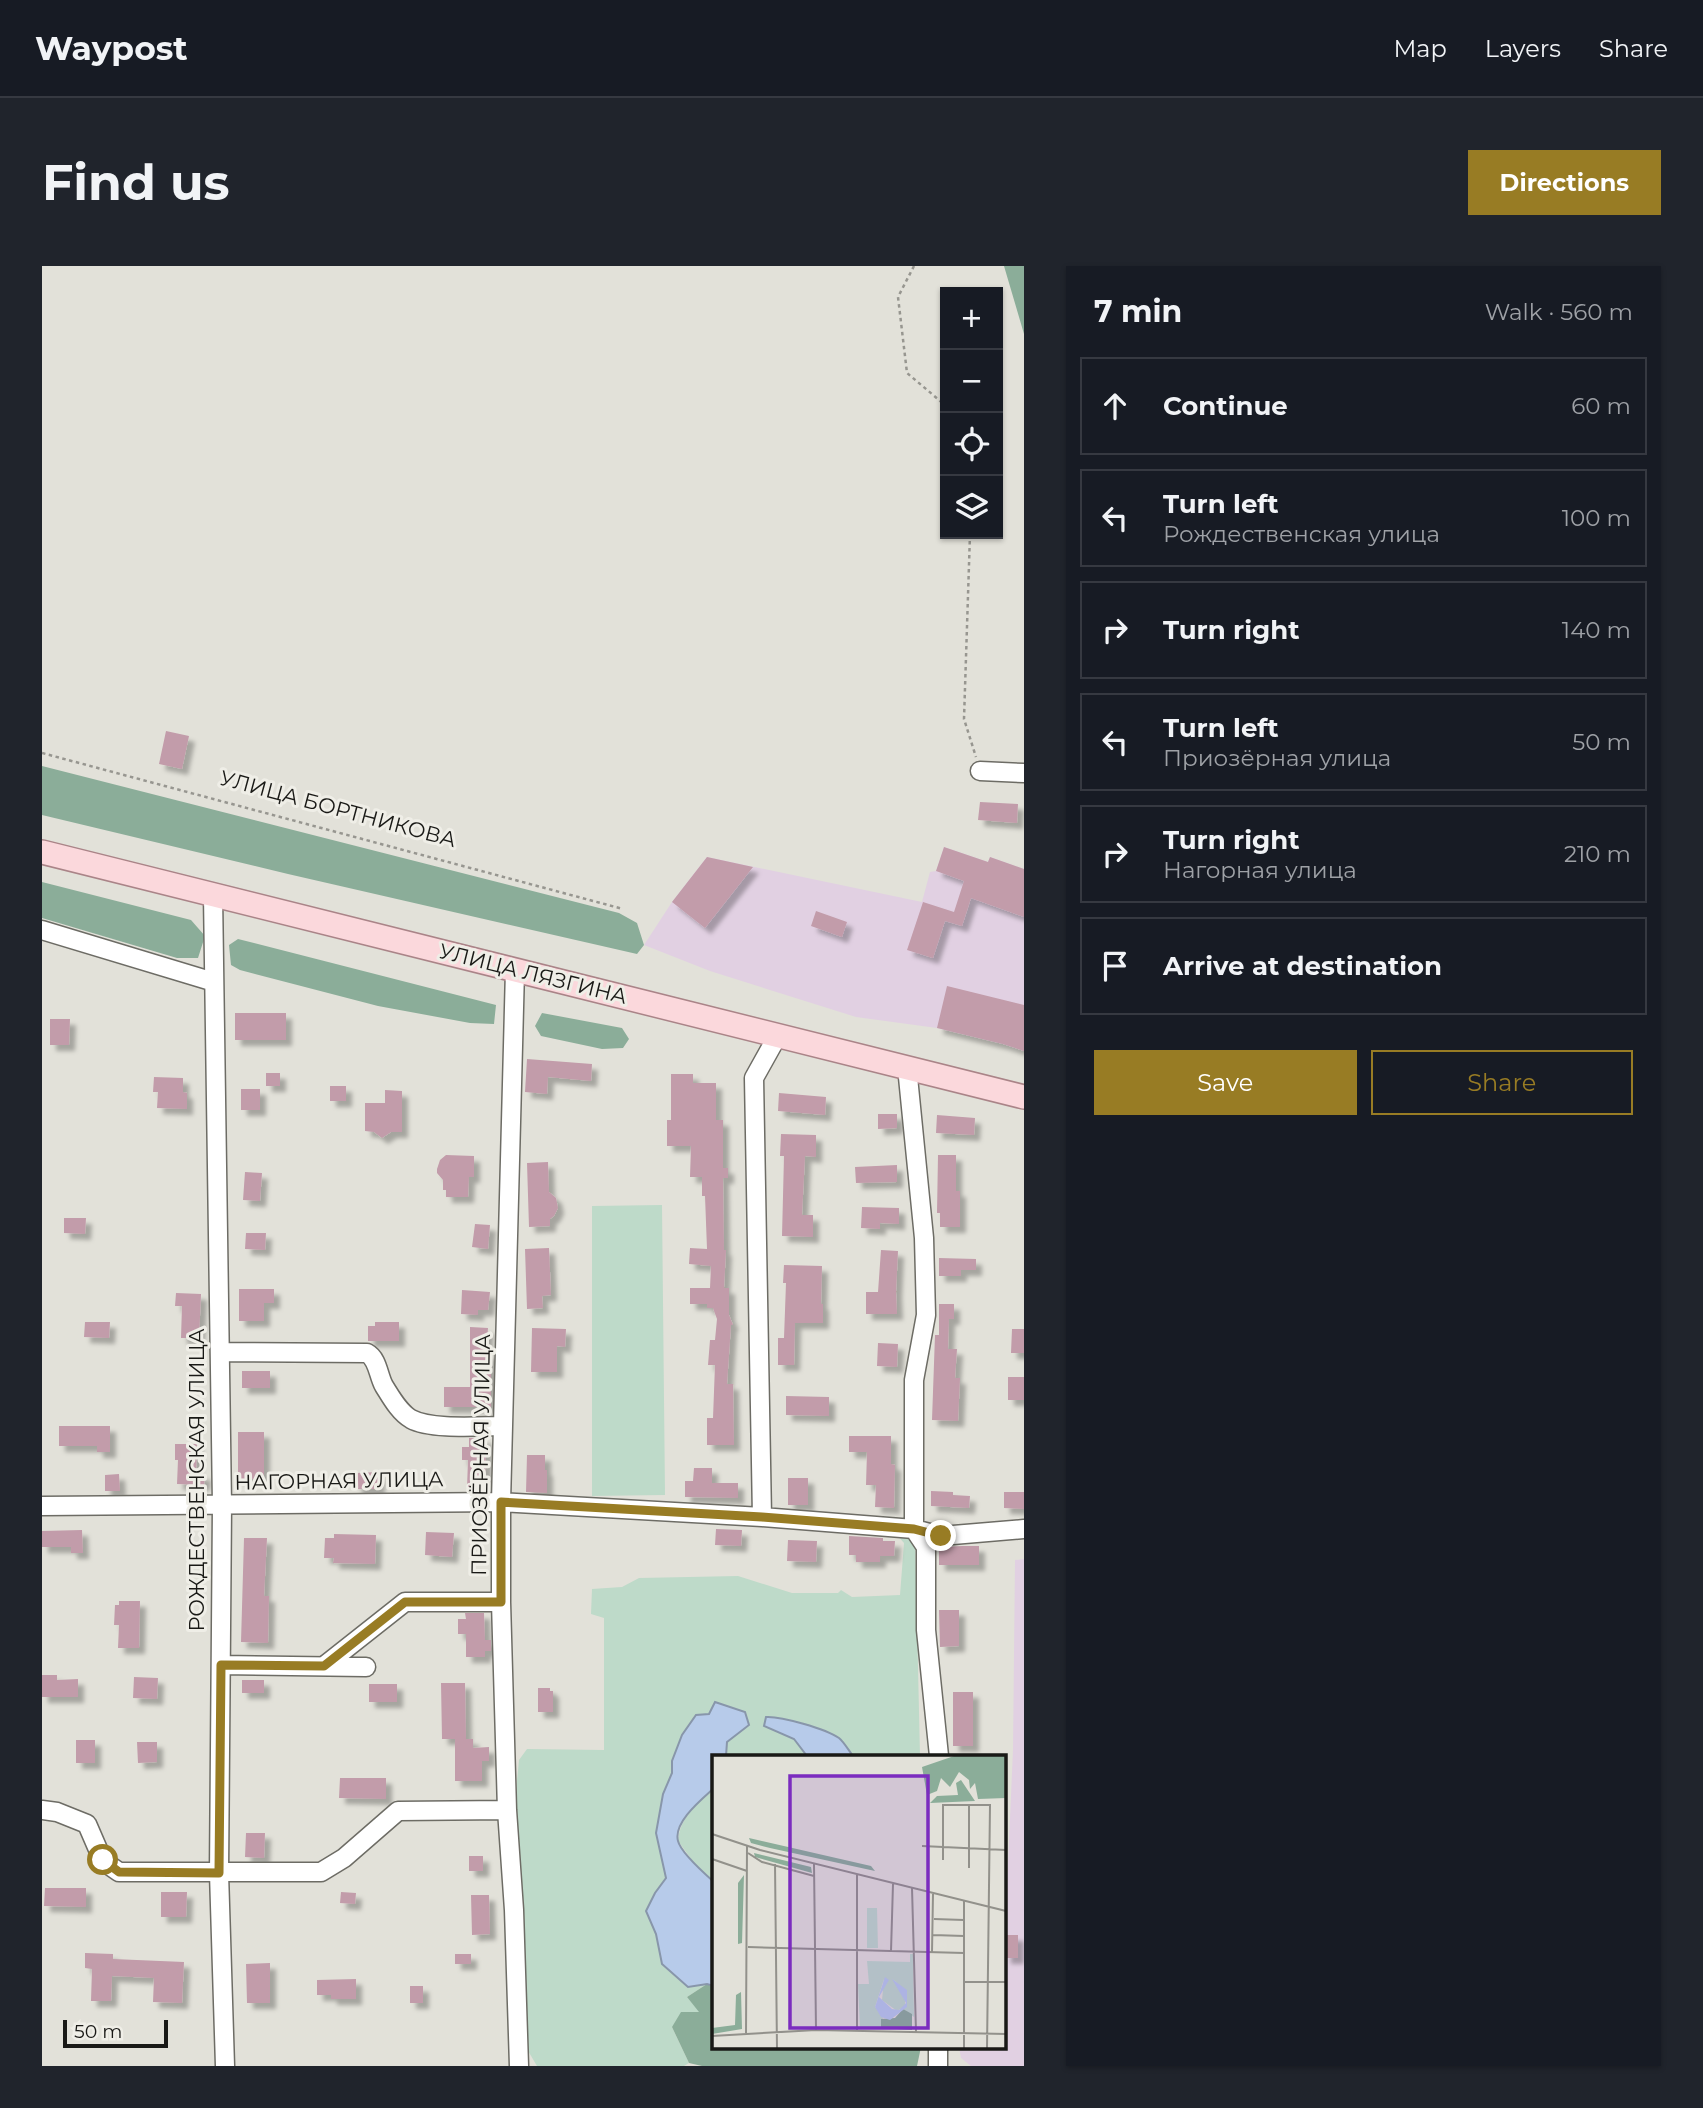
<!DOCTYPE html>
<meta charset="utf-8">
<style>
body{margin:0;font-family:Montserrat,sans-serif;background:#20242c;color:#f1f3f6}
.controls{position:absolute;right:21px;top:21px;display:grid;overflow:hidden;border-radius:0px;box-shadow:0 2px 5px #0004}
.controls button{width:63px;height:63px;display:grid;place-items:center;padding:0;border:0;border-bottom:2px solid #363941;background:#171b24;color:#f1f3f6;font:35px sans-serif}
.scale{position:absolute;left:21px;bottom:18px;width:105px;box-sizing:border-box;padding-left:7px;border:4px solid #191916;border-top:0;font-size:19px;line-height:24px;white-space:nowrap;color:#191916;-webkit-text-stroke:5px #efeee7;paint-order:stroke}
.stop{position:absolute;width:21px;height:21px;margin:-16px;border:5px solid #987c24;border-radius:50%;background:#fff}
.stop.end{background:#987c24;border-color:#fff;box-shadow:0 2px 7px #0008}
.list{margin:0;padding:0;list-style:none}
h2{display:flex;justify-content:space-between;align-items:center;height:91px;margin:0;padding:0 28px;font-size:30px}
h2 small{font-size:23px;font-weight:400;color:#9ea1a6}
.list li{display:grid;grid-template-columns:46px 1fr auto;gap:21px;align-items:center;box-sizing:border-box;height:98px;margin:0 14px 14px;padding:0 14px;border:2px solid #363941;border-radius:0px}
.list b{display:block;font-size:26px;white-space:nowrap}
.list p{margin:0;font-size:23px;white-space:nowrap;color:#9ea1a6}
.list em{font-size:23px;font-style:normal;color:#9ea1a6}
.actions{display:flex;gap:14px;padding:21px 28px}
.actions a{flex:1;padding:16px 0;border:2px solid #987c24;border-radius:0px;text-align:center;font-size:24px;color:#987c24}
.actions .main{background:#987c24;color:#fff}
.icon{flex:none;width:38px;height:38px;fill:none;stroke:currentColor;stroke-width:2;stroke-linecap:round;stroke-linejoin:round}
.map{position:relative;flex:none;width:982px;height:1800px;overflow:hidden;border-radius:0px}
header{display:flex;align-items:center;gap:42px;box-sizing:border-box;height:98px;padding:0 35px;background:#171b24;border-bottom:2px solid #363941}
header strong{font-size:33px}
nav{display:flex;gap:38px;margin-inline-start:auto;font-size:24px}
.intro{display:flex;align-items:center;justify-content:space-between;box-sizing:border-box;height:168px;padding:0 42px}
h1{margin:0;font-size:49px}
.button{padding:18px 32px;border-radius:0px;background:#987c24;color:#fff;font-size:24px;font-weight:700}
main{display:flex;gap:42px;padding:0 42px}
aside{flex:1;background:#171b24;border-radius:0px;box-shadow:0 2px 5px #0004}
.map>svg:first-child{display:block}
</style>
<header>
<strong>Waypost</strong>
<nav><a>Map</a><a>Layers</a><a>Share</a></nav>
</header>
<div class="intro"><h1>Find us</h1><a class="button">Directions</a></div>
<main>
<div class="map">
<svg width="982" height="1800" viewBox="0 0 982 1800">
<defs>
<filter id="shadow"><feDropShadow dx="6" dy="6" stdDeviation="2" flood-color="#0004"/></filter>
</defs>
<rect width="100%" height="100%" fill="#e2e1d9"/>
<path fill="#e1d0e2" d="M902,581L946,596L948,591L982,603V785L961,778L895,762L814,751L668,705L602,679L630,636L665,591L880,636L888,606L894,605Z
M982,1293V1800H929L919,1792L917,1781H963V1666L971,1484L973,1294Z"/>
<path fill="#bedac9" d="M620,939L623,1229L550,1230V940Z
M873,1268L878,1490H811L797,1472L722,1460L752,1473L765,1490H684L685,1476L667,1448L654,1449L640,1469L630,1494V1507L621,1528L614,1567L624,1612L613,1627L604,1645L614,1668L621,1698L646,1721L665,1718L645,1731L658,1746L630,1761L647,1797L642,1800H495L482,1778L472,1594L475,1515L477,1494L485,1483L562,1484V1352L549,1348L550,1323L580,1321L597,1312L696,1310L750,1327H796L799,1324L810,1331L858,1329L862,1277L855,1269Z
M672,1522V1616L655,1601L636,1575C638,1551 655,1538 672,1522Z"/>
<path fill="#8bad99" d="M962,0H982V68Z
M0,500L577,647L595,657L602,679L595,688L246,608L0,549Z
M0,616L149,654L163,670L156,692H135L0,652Z
M196,673L454,739L452,758L428,757L336,740L198,704L189,699L187,679Z
M500,747L580,762L587,773L581,782L560,783L499,770L493,760Z
M665,1718L672,1720V1781H879L875,1800H660L647,1797L630,1761L639,1746H657L645,1731Z"/>
<path fill="#b7cbea" stroke="#8896aa" stroke-width="2" d="M673,1436L703,1446L707,1459L685,1476L684,1490H672V1522C660,1533 631,1556 636,1575C639,1587 663,1608 672,1616V1720L665,1718L646,1721L620,1698L614,1668L604,1645L613,1627L624,1612L614,1567L621,1528L630,1507V1495L640,1469L654,1449L667,1448Z
M724,1451C739,1450 784,1463 797,1472C802,1476 807,1485 811,1490H765L752,1473L722,1460Z"/>
<path fill="#c29caa" filter="url(#shadow)" d="M124,465L147,470L140,503L117,498Z
M938,536L976,538L975,557L936,554Z
M902,581L946,596L948,591L982,603V651L929,632L920,660L903,655L891,692L865,684L881,636L912,646L922,615L894,605Z
M665,591L711,601L663,662L630,636Z
M774,645L805,656L800,671L769,660Z
M905,720L982,739V785L961,778L895,762Z
M193,747H244V774H193Z
M8,753H28L27,779H8Z
M485,793L550,798L549,815L506,811L505,828L483,826Z
M224,807H238V820H224Z
M629,808H651V817H674V854H681V902H686V912H681L682,984H684L682,1022H687V1049L691,1059H689L685,1118H691L692,1179H665V1152H671L673,1099H666L668,1074H673L675,1053L671,1042H665V1038H648V1022H668L669,1000L647,998L648,982L665,983L663,930H660V911H648L649,880H625V854H629Z
M112,811L141,812V826L145,827V843L115,842L116,826H111Z
M288,820H304V835H288Z
M199,823H218V844H199Z
M343,824L360,825V866H349L340,872L332,866L323,865V837H343Z
M737,827L784,831L783,849L736,845Z
M836,848H855V862L836,863Z
M895,849L933,852L932,869L894,867Z
M739,868L774,869V891L763,890L760,949H771V971L740,970L742,890H738Z
M404,889L432,890V911H427L426,931H404V924H401V914L395,907V903L398,894Z
M896,889H914V925H918V961H898V947H895Z
M506,896L507,926L514,932L516,942L512,950L508,953V960L487,961L485,897Z
M855,899V916L814,917L813,901Z
M203,906L220,907L218,935L201,934Z
M820,941L857,942V958L838,957V963L819,962Z
M22,952H44L43,968L22,967Z
M433,958L448,959L446,983L430,981Z
M204,967H224L223,984L203,983Z
M507,982L509,1029L500,1030L501,1042L485,1043L483,983Z
M839,984L856,985L854,1026L855,1048H824V1026H836Z
M897,992L934,993V1004H919V1010H897Z
M742,999L780,1000L779,1038H781V1057H753L752,1099H736V1072H742L744,1017H741Z
M197,1023H232V1037H222V1055H197Z
M420,1024L448,1026L446,1044H436V1049L419,1048Z
M134,1027L159,1028L157,1072H139L140,1040H133Z
M897,1038H912V1053H907L906,1083H915L913,1112H918L916,1155L890,1154L893,1069H897Z
M43,1056H68L67,1072L42,1071Z
M333,1056H357V1075H326V1060H333Z
M428,1061L446,1062L444,1087H449V1141H402V1121H428Z
M490,1062L524,1063L523,1081L515,1080V1106H489Z
M970,1063H982V1087H969Z
M836,1077L856,1078L855,1101L835,1100Z
M200,1105H228V1122H200Z
M966,1111H982V1134H966Z
M744,1130L787,1131V1150L744,1149Z
M17,1160H68V1186H55V1180H17Z
M196,1166H222V1213H196Z
M807,1170H849V1198L853,1199L852,1242L833,1241L834,1219H824L825,1186H807Z
M427,1172H444L443,1222H425L426,1194H420V1181H427Z
M133,1178H155L154,1208H163L162,1219L135,1218L136,1194H133Z
M485,1189H503V1204H505V1227L484,1226Z
M652,1202H670V1217H696V1232L643,1231V1215H651Z
M337,1206V1223H314V1207Z
M77,1208L78,1225H63V1209Z
M746,1212H766V1239H746Z
M889,1225L911,1226V1229L928,1230L927,1242L889,1240Z
M962,1226H982V1243L962,1242Z
M674,1263L700,1264L699,1280L673,1279Z
M40,1264L41,1287H29V1281H0V1265Z
M384,1266L412,1267L410,1291L383,1289Z
M292,1268L334,1269L333,1298L291,1297L292,1292H282L283,1272H292Z
M807,1270L841,1272V1275H853L852,1290H838V1296H814V1289H807Z
M202,1272H225L222,1330H227L226,1377L199,1376Z
M746,1274L775,1275L774,1296L745,1295Z
M921,1280H937V1299H897V1281Z
M77,1335H98L97,1382H76L77,1359H72L73,1339H77Z
M897,1344H917V1380L898,1381Z
M423,1347H442L443,1374H449V1385H443V1391H424V1368H416V1353H424Z
M0,1409H15V1414L36,1413V1431H0Z
M92,1411L116,1412L115,1433L91,1432Z
M200,1414H222V1427H200Z
M399,1417H423L424,1473H431V1482L447,1481V1495H440V1515H413V1473H400Z
M327,1418H355V1436H327Z
M496,1422H508V1425H511V1446H496Z
M911,1426H931V1480H911Z
M34,1474H53V1497H34Z
M95,1476H115V1496L96,1497Z
M298,1512H344V1533L297,1532Z
M204,1567H223L222,1592L203,1591Z
M427,1590H441V1605H427Z
M3,1622H44V1641L2,1640Z
M119,1626H145L144,1651H119Z
M299,1626L314,1627L313,1638L298,1637Z
M429,1629H447L448,1668L430,1669Z
M963,1669H976V1692H963Z
M43,1687L71,1688V1693L142,1696L140,1737L111,1736L112,1712L70,1710L69,1735H49L50,1703L43,1702Z
M413,1688H429V1698H413Z
M228,1697V1737H205L204,1698Z
M314,1713V1733H289V1729H275V1714Z
M368,1720H381V1737H368Z"/>
<g fill="none" stroke-linecap="round" stroke-linejoin="round">
<defs>
<path id="minor" d="M938,505L982,507
M171,629L180,1239L177,1607L183,1800
M0,664L172,716
M473,704L459,1236V1336L465,1544L472,1644L477,1800
M865,801L882,972L884,1049L872,1114V1263L884,1281V1364L897,1490
M178,1086L325,1087C336,1093 336,1109 342,1120C349,1131 357,1146 369,1153C389,1164 438,1160 461,1160
M0,1240L459,1236L720,1251L872,1263L899,1270L982,1263
M720,1251L712,812L736,769
M179,1399L324,1401
M282,1400L363,1336H459
M0,1544L15,1546L45,1558L61,1595L77,1606H279L302,1592L356,1545L465,1544
M896,1800V1781"/>
<path id="major" d="M0,586L982,831"/>
</defs>
<use href="#minor" stroke="#6d6c65" stroke-width="21"/>
<use href="#major" stroke="#aa8488" stroke-width="26"/>
<path stroke="#979690" stroke-width="2.5" stroke-dasharray="3.5 3.5" stroke-linecap="butt" d="M872,0L856,31L865,107L903,139
M928,268L922,453L934,491
M0,487L581,643"/>
<use href="#minor" stroke="#fff" stroke-width="18"/>
<use href="#major" stroke="#fbd8dc" stroke-width="23"/>
</g>
<g fill="none" stroke-linecap="round" stroke-linejoin="round">
<path stroke="#987c24" stroke-width="9" d="M61,1594L77,1606L177,1607L179,1399L282,1400L363,1336H459V1236L720,1251L872,1263L899,1270"/>
</g>
<g text-anchor="middle" stroke-width="6" stroke-linejoin="round" paint-order="stroke">
<g font-size="21" fill="#191916" stroke="#efeee7">
<text transform="translate(296 543) rotate(15)" y="7">УЛИЦА БОРТНИКОВА</text>
<text transform="translate(491 708) rotate(14)" y="7">УЛИЦА ЛЯЗГИНА</text>
<text transform="translate(439 1189) rotate(-89)" y="7">ПРИОЗЁРНАЯ УЛИЦА</text>
<text transform="translate(155 1214) rotate(-90)" y="7">РОЖДЕСТВЕНСКАЯ УЛИЦА</text>
<text transform="translate(297 1215) rotate(-1)" y="7">НАГОРНАЯ УЛИЦА</text>
</g>
</g>
<g transform="translate(670 1489)">
<rect width="294" height="294" fill="#e2e1d9"/>
<path d="M155,153H165L166,193H155ZM198,199H201L202,262L191,254L195,251V239L181,224L193,240V251L185,256L170,245L172,224L163,252L171,262L169,273H148L146,229H157L155,206L198,207Z" fill="#bedac9"/>
<path d="M245,0H294V43L266,44L263,28L258,34L257,25L247,17L238,32L229,23L225,36L215,40L210,12ZM249,25L263,46L218,48L225,41L246,40L244,28ZM37,83L159,111L163,116L58,93L39,88ZM42,98L99,112L100,118L43,102ZM32,120L30,188L26,189V128ZM29,237L30,274L0,279V273L23,270L24,240ZM191,254L200,259V275L169,273V264L183,263Z" fill="#8bad99"/>
<path d="M173,222L177,225L167,242L180,254L187,255L194,248L180,224L195,235V252L178,265L169,262L163,252Z" fill="#b7cbea"/>
<path fill="none" stroke="#92918b" stroke-width="2" d="M257,50V113M0,79L48,95L294,156M210,91L294,95M36,98L50,107L102,121M0,104L35,116M231,105V50H278L275,294M63,109L65,294M102,109L104,275M145,119V275M200,133L204,277M222,164L252,165M221,180L252,181M36,192L252,198M179,196L181,129M220,197L221,139M252,227H294M34,278L35,91M0,281L104,275L294,279M252,294V146"/>
<path fill="#7b2cbf" fill-opacity="0.15" stroke="#7b2cbf" stroke-width="3.5" d="M78,21H216V273H78Z"/>
<rect width="294" height="294" fill="none" stroke="#191916" stroke-width="3.5"/>
</g>
</svg>
<div class="controls">
<button>+</button>
<button>−</button>
<button><svg class="icon" aria-label="locate" viewBox="0 0 24 24"><circle cx="12" cy="12" r="6"/><path d="M12 2v4M12 18v4M2 12h4M18 12h4"/></svg></button>
<button><svg class="icon" aria-label="layers" viewBox="0 0 24 24"><path d="M12 4l9 5-9 5-9-5zM3 14l9 5 9-5"/></svg></button>
</div>
<div class="scale">50 m</div>
<div class="stop" style="left:61px;top:1594px"></div>
<div class="stop end" style="left:899px;top:1270px"></div>
</div>
<aside>
<h2>7 min<small>Walk · 560 m</small></h2>
<ul class="list">
<li><svg class="icon" aria-label="ahead" viewBox="0 0 24 24"><path d="M12 20V5M6 11l6-6 6 6"/></svg><div><b>Continue</b></div><em>60 m</em></li>
<li><svg class="icon" aria-label="left" viewBox="0 0 24 24"><path d="M17 20v-9H6M10 6l-5 5 5 5"/></svg><div><b>Turn left</b><p>Рождественская улица</p></div><em>100 m</em></li>
<li><svg class="icon" aria-label="right" viewBox="0 0 24 24"><path d="M7 20v-9h11M14 6l5 5-5 5"/></svg><div><b>Turn right</b></div><em>140 m</em></li>
<li><svg class="icon" aria-label="left" viewBox="0 0 24 24"><path d="M17 20v-9H6M10 6l-5 5 5 5"/></svg><div><b>Turn left</b><p>Приозёрная улица</p></div><em>50 m</em></li>
<li><svg class="icon" aria-label="right" viewBox="0 0 24 24"><path d="M7 20v-9h11M14 6l5 5-5 5"/></svg><div><b>Turn right</b><p>Нагорная улица</p></div><em>210 m</em></li>
<li><svg class="icon" aria-label="arrive" viewBox="0 0 24 24"><path d="M6 21V4h12l-3 4 3 4H6"/></svg><div><b>Arrive at destination</b></div></li>
</ul>
<div class="actions"><a class="main">Save</a><a>Share</a></div>
</aside>
</main>
